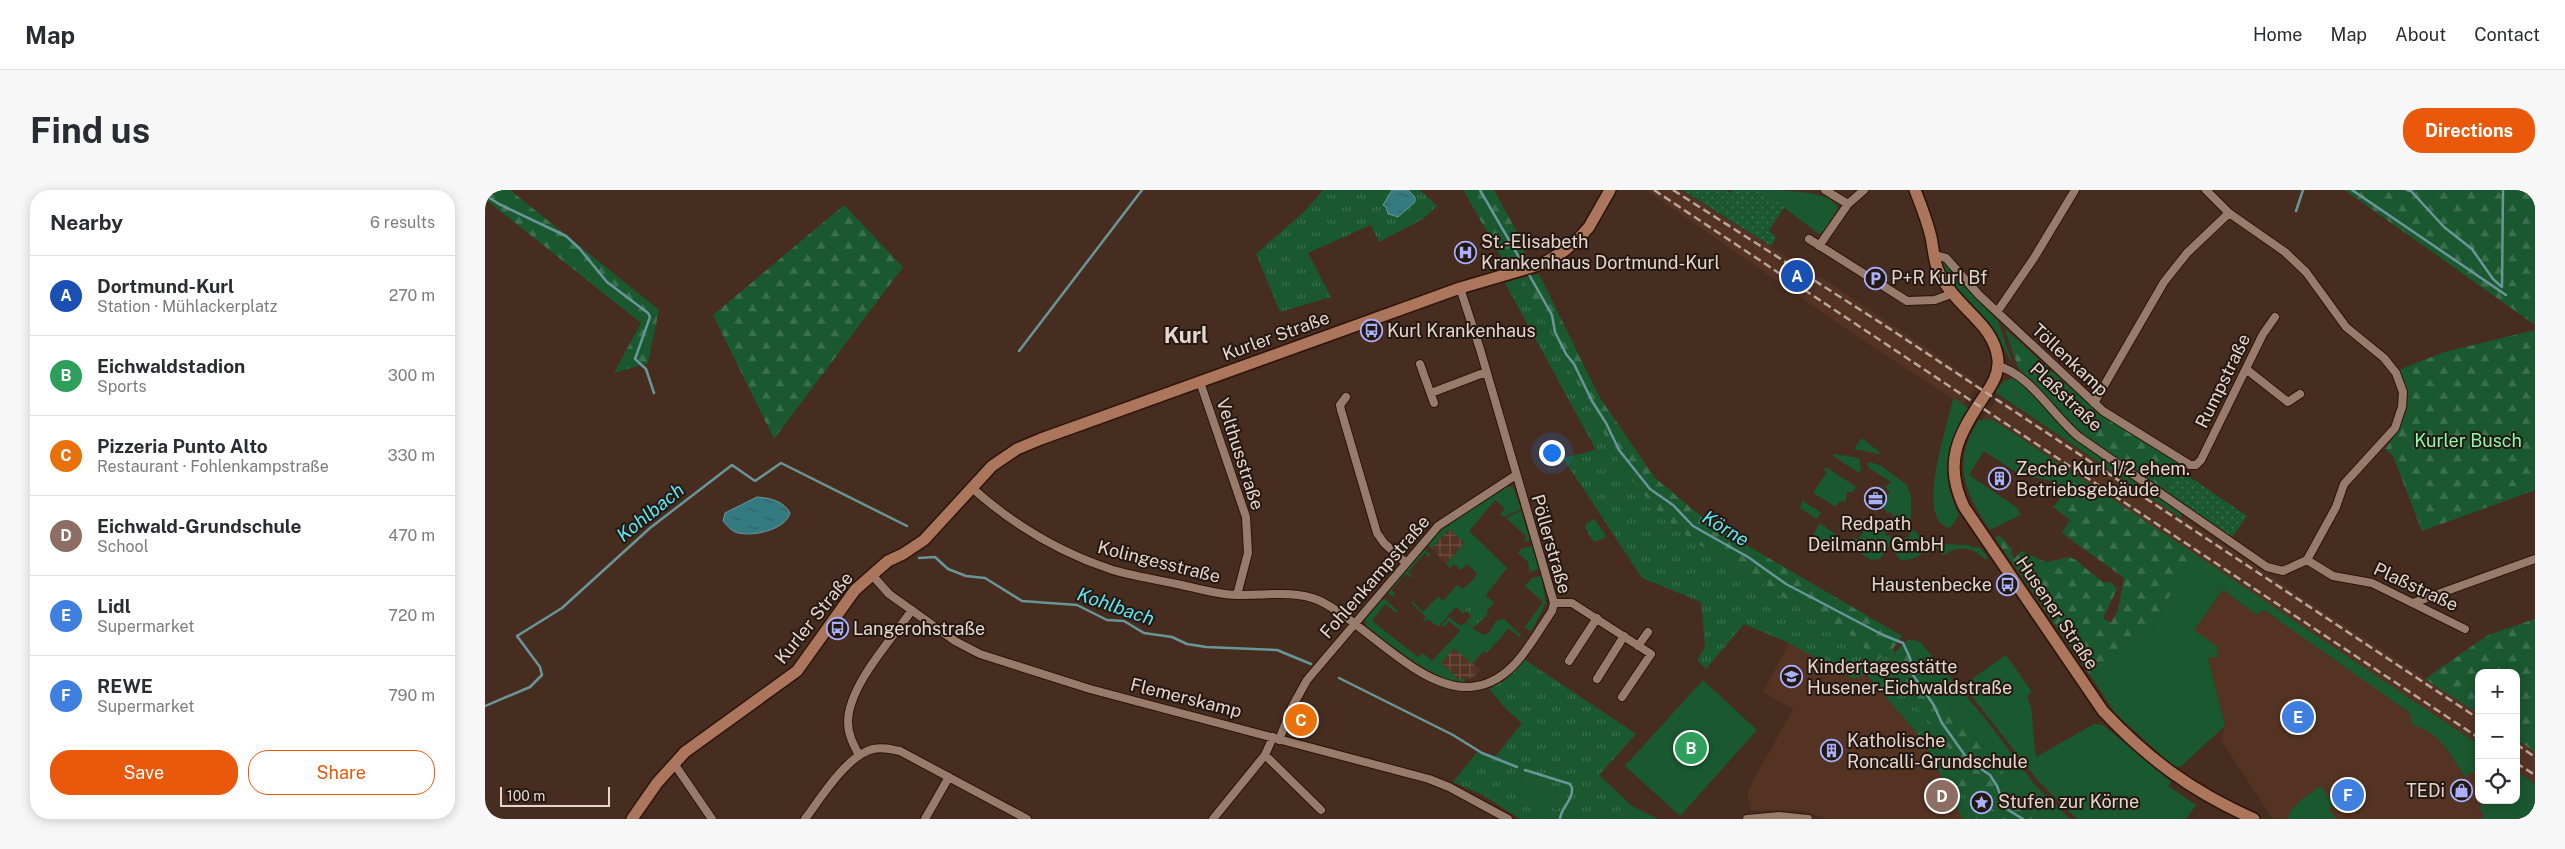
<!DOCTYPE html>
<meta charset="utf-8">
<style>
body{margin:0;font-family:"Public Sans",sans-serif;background:#f7f7f7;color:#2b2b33}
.controls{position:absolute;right:15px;bottom:15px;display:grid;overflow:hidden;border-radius:10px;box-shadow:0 2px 12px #0003}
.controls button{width:45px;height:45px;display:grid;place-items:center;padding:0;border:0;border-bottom:1px solid #e1e1e2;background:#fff;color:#2b2b33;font:25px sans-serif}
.scale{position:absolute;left:15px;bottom:12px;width:110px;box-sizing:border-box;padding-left:5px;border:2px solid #e7d6ce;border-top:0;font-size:14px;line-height:18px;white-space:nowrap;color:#e7d6ce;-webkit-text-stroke:4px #241812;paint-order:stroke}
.you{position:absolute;left:1066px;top:262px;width:18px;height:18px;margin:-12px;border:4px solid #fff;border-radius:50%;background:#1a73e8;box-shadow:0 0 0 8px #1a73e833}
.badge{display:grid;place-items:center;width:32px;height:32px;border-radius:50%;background:#ea580c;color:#fff;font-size:16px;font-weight:700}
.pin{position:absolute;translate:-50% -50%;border:2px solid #fff;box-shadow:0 1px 5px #0006}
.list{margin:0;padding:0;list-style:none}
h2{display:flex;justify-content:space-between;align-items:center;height:65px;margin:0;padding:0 20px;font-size:21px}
h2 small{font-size:16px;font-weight:400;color:#7c7c81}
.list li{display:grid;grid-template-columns:32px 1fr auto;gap:15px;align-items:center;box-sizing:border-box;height:80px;padding:0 20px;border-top:1px solid #e1e1e2}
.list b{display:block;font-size:19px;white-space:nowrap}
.list p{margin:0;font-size:16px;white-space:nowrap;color:#7c7c81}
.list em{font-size:16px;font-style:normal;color:#7c7c81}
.actions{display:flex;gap:10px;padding:15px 20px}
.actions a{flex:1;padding:11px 0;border:1px solid #ea580c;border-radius:20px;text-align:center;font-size:18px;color:#ea580c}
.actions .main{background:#ea580c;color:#fff}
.icon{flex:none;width:28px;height:28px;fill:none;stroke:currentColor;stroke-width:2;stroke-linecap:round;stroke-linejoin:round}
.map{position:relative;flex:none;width:2050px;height:629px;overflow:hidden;border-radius:20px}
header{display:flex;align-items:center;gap:30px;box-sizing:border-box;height:70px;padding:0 25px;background:#fff;border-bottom:1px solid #e1e1e2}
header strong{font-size:24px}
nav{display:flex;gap:28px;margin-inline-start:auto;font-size:18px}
.intro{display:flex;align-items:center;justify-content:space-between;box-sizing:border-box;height:120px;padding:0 30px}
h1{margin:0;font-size:35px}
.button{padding:12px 22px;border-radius:20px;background:#ea580c;color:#fff;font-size:18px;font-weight:700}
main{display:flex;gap:30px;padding:0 30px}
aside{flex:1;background:#fff;border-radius:20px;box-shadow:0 2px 12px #0003}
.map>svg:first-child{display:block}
</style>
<header>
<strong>Map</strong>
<nav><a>Home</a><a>Map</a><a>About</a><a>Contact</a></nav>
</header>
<div class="intro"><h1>Find us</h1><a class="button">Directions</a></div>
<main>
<aside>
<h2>Nearby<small>6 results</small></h2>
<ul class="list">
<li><span class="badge" style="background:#1a4fb4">A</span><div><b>Dortmund-Kurl</b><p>Station · Mühlackerplatz</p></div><em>270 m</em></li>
<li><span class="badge" style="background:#2e9e5b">B</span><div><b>Eichwaldstadion</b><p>Sports</p></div><em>300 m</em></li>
<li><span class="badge" style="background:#e8710a">C</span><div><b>Pizzeria Punto Alto</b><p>Restaurant · Fohlenkampstraße</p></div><em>330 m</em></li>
<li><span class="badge" style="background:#8d6e63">D</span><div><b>Eichwald-Grundschule</b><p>School</p></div><em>470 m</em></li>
<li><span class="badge" style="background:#3f7fe0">E</span><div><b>Lidl</b><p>Supermarket</p></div><em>720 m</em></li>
<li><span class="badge" style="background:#3f7fe0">F</span><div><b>REWE</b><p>Supermarket</p></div><em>790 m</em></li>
</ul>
<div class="actions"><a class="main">Save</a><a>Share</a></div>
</aside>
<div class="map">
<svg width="2050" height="629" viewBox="0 0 2050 629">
<defs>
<pattern id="industrial-grid" width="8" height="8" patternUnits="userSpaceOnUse" patternTransform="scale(1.25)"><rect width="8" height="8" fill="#543323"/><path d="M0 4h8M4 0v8" fill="none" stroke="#6d5042"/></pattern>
<pattern id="forest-firs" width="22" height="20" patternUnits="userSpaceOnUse" patternTransform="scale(1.25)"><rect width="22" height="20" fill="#1a5830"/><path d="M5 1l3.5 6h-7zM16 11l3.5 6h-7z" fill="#3b6f4d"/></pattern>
<pattern id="park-tufts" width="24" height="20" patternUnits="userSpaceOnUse" patternTransform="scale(1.25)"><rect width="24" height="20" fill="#1a5830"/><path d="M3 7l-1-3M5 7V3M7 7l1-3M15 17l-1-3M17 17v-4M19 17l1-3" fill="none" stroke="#3b6f4d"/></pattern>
<pattern id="garden-dots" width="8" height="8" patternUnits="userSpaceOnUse" patternTransform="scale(1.25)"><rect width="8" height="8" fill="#1a5830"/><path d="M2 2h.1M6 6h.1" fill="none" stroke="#3b6f4d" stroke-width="1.8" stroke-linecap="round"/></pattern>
<pattern id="water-ripples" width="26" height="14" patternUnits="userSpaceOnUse" patternTransform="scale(1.25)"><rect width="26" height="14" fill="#337a81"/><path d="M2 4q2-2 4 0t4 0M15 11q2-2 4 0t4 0" fill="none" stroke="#3b6063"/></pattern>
</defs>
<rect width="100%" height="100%" fill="#472d20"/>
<path fill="#543323" d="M1161,0H1195L1346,94L1493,193L1478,215L1380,152Z
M1514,207L1994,524V555L1507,229L1497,230Z
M1738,400L1772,425L1779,420L1811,441L1994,571V610H2012L1996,629H1791L1786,626L1736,550L1740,536L1723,468L1709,440Z
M1304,453L1333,468L1334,471L1381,484L1438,550L1478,629H1342L1314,620H1266L1262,602L1308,519L1278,502Z
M2031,549L2050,562V594L2031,581Z"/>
<path fill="url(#industrial-grid)" d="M964,339L979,353L961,374L947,358Z
M969,458L995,480L988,488L974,490L956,473Z"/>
<path fill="#1a5830" d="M1276,0C1294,0 1350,0 1353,19L1338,42L1334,44Z
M1457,71L1460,72L1471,88L1513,131L1527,172C1519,162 1516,149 1508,138C1495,121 1454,95 1457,71Z
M1529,188C1549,197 1561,223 1577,237C1611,267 1652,291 1689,316L1696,322V328L1510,202L1519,191Z
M1468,208L1484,219C1461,257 1454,283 1474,325L1465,338C1428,332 1464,232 1468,208Z
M1507,229L1594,287L1581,302L1563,290L1535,285L1499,261L1484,285L1531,317L1536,325L1505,340C1478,301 1467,272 1494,230Z
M1376,248L1395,262L1394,264L1369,259Z
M1349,264L1374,268L1376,279L1374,283L1348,266Z
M1384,272L1395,275L1422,295L1426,307V332L1420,329L1414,331L1413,326L1408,327L1406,322L1402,323L1396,314L1405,301L1400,297L1406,292L1384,278L1382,275Z
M1341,277L1371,297L1368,302H1362L1361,311L1354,312L1351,317L1328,303L1342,282L1339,280Z
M1018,296L1028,297L1036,319L1019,327L1015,324L1020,319L1010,310L984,341L1022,378L990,419L985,414L979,424L971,417L953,437L943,429L939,432L938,431L941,427L926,413L934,405L928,412L938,422L953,406L958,411L972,395L978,399L988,390L992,383L982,374L976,380L969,374L965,378L961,374L979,353L964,339L947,358L951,363L943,355L959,335Z
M1318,308V311L1336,323L1332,329L1315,318Z
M1036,321L1045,350L1040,352L1039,350L1042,347L1021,328Z
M1335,333L1356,348L1348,362L1327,347Z
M1382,336L1393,337L1394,342L1399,340L1401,346L1405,345L1407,352L1395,369L1386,370L1359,353L1360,351L1365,354L1368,347L1373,350Z
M1429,340L1440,352L1441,361L1430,368L1416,371L1408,360L1415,349L1424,347L1426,341Z
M1449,354L1485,355V357L1495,358L1503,367L1500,370C1490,357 1471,355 1458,366Z
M1047,356L1054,379L1045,382L1043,372L1033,363L1036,359Z
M939,359L946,365L944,367L940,363L923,382L927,386L926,388L921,384L906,400L910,404L908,407L902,402Z
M1716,368L1994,555V585L1992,586L1989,581L1980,587C1966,565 1953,540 1927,535L1925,523L1779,420L1772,425L1738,400L1709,440L1733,457L1732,467L1723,468L1740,536L1695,577L1688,576L1630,523L1609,491L1643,447L1668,440C1680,412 1692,388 1716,368Z
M1056,386L1061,413L1046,442L1040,437L1058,412L1040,396L1047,388Z
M898,408L913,421L911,423L900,414L887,431L933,467L938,463L947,471L975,441L964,431L959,437L957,435L964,427L976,436L980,433L998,445L1004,443L1011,431L1019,429L1036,445L1034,447L1024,438L1002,463L999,461L987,474L969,458L956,473L974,490L979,489L980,492C946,491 908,455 881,436L880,429Z
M1423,449L1435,452L1499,527L1550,595L1585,629H1559L1521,587L1447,493Z
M1521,465L1547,502L1542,506L1546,517L1551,567L1609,534L1618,535L1686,592L1683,596L1711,615L1701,629H1592L1554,592L1478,495Z
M1218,490L1272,540L1195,626L1140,576Z
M2031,581L2050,594V629H1996L1999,625L1994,617L2004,610H2031Z
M1037,590L1079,604L1073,620L1030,605Z
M1836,596L1849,615L1844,619L1851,629H1802C1808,613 1823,605 1836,596Z"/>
<path fill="url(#forest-firs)" d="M0,0H25L174,120L163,173L129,183L156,133L0,9Z
M978,0H1009L1034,46L1040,65L1020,73Z
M1859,0H2050V135L1878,13Z
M359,15L418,77L289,249L228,125Z
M1054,84L1115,208L1170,288L1227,335L1417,446L1407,460L1390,472L1372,449L1301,409L1253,377L1209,352L1175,324L1138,280L1040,96L1037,88Z
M1520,139L1616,225L1696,274L1677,302L1581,233L1534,180Z
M2050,140V300L1937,341L1908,266L1900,259C1922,233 1928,212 1914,180L1959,162Z
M1594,287L1716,368C1692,388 1680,412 1668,440L1643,447L1609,491L1510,348L1514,345L1527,359L1526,364L1530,368L1536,361L1561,372L1584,367L1591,370L1617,392L1627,393L1632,399L1618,428L1626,433L1633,420L1639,388L1577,343L1585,330L1568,317Z
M2050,429V562L2031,549V483H1994V524L1940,489L2003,445Z
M1423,449L1447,493L1521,587L1559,629H1491L1486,626L1488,621L1497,618L1517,619L1510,608C1495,605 1483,598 1468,598V567L1451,538L1415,499L1404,469Z"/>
<path fill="url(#park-tufts)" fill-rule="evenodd" d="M838,0H935L952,16L938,29L894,52L886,35L823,63L846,107L795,122L771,64L819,22Z
M1037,88L1138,280L1175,324L1209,352L1253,377L1301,409L1372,449L1390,472L1407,460L1410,462L1404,469L1415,499L1451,538L1468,567V597C1483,598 1495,605 1510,608L1517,619L1497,618L1488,621L1486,626L1491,629H1478L1438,550L1381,484L1369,489L1304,453L1259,434L1221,479L1212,470L1220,457L1216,412L1157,388L1078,268L1111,260L1020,93Z
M1109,329L1122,347L1109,352L1100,338L1101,334Z
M1001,406L1009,413L1001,422L1003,424L988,438L981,432L986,426L980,420L985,414L990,418Z
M1040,470L1151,544L1114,585L1147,616L1173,629H1035L998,605L968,592L993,561L1011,566L1037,533L1021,519L1004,499L1020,490ZM1037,590L1078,604L1073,620L1031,605Z"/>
<path fill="url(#garden-dots)" d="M1197,0H1241L1245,3L1247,0H1276L1300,17L1284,40L1291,48L1286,56Z
M1693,279L1762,326L1747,347L1679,300Z"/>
<path fill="url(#water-ripples)" stroke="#699698" d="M907,0H923L930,7V12L913,27L903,24L901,17L898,15Z
M272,307C285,308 299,311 305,323C301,340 265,348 250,342C245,340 242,335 238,331L240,323Z"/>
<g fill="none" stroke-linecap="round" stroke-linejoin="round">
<path stroke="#699698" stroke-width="2.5" d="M995,0L1039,76
M1867,0L2021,105
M1922,0L1926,1L1959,37L1987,59L2008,89L2017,97L2018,0
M0,5L14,14L81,46L94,58L122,92L163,123L165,127L150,169L161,179L169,203
M1811,21L1818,0
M1042,81L1067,125L1070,142L1081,164L1089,174L1107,211L1121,233L1134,260L1165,299L1188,315L1208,336L1263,367L1301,394L1398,445L1418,453L1425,468L1428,485L1448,514L1457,533L1484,571L1505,585L1512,596L1520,618L1538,629
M534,161L657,0
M434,368L450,367L463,379L481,386L500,388L537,411L592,415L622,430L639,431L659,443L687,447L702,454L721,457L792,460L826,474
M854,488L968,545L997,563L1032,577
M0,516L45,497L57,485L55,477L32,446L77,418L165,338L247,275L270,291L296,273L422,336
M1040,580L1085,594L1087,598C1088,611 1076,617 1075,629"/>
<defs>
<path id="street" d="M1340,0L1363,14L1379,0
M1721,0L1744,23L1800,62L1821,82L1861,137L1899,168L1911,183L1918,202L1917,217L1910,238L1859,294L1851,317L1822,370
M1324,49L1422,111L1450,110L1466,104
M1334,56L1363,14
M1449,65L1461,68L1494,105L1618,221L1705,275H1711L1716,270L1778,144L1790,127
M1512,122L1549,68L1590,0
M935,174L949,213
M1513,176C1545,184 1568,226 1594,247L1782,377L1798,381L1822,370
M1761,179L1803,212L1815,204
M715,192L761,327L763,363L752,405
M946,203L1001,182
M861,207L855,215L856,220L892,343L899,353L921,373
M1609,213L1679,92L1702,63L1744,23
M486,297C526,333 574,362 625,379C646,386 670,389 692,394C707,397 723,402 740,404C770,408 804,398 833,410C879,431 933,500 985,497C1027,494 1045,453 1067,421L1069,413L995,159L975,98
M1822,370L1848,386L1887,393L1980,439
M388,386L404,404L470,451L495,464L605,499L944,589L964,597L1023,629
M1069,413H1087L1166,464L1137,507
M1928,413L2050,369
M1153,456L1163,442
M1084,471L1112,428
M1112,489L1139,446
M794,550L807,517L822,490L953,336L1031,285
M374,565C368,554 363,544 363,532C363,496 407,449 427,420
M780,565L836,620
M190,575L227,629
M320,629C336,608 362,565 388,559C397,557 406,559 415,561L542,629
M440,629L464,587
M728,629L780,565L788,547
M1262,629L1294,626L1323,629"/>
<path id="secondary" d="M1430,0C1436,15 1442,31 1446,47C1449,62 1449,76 1458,90C1474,119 1510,135 1513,170C1514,185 1506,196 1498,208C1473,245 1458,273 1479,317L1618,521C1664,570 1708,602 1769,629
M147,629L172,593L200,562L312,481L370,400L403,371L418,364L439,350L507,276L532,259L556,249L975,98L1057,74L1079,61L1095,47L1104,37L1125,0"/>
</defs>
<use href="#street" stroke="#2c1408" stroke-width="10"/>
<use href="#secondary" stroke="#2c1408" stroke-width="14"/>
<use href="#street" stroke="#997b6c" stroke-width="8"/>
<use href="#secondary" stroke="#ab765b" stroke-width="11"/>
<path stroke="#b9a69c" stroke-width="2.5" stroke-dasharray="8 4" stroke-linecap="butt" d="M1169,0L1994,548
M1188,0L1399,135L1994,529
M2031,554L2050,567
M2031,573L2050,585"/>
</g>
<defs>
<symbol id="hospital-ring" viewBox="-11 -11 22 22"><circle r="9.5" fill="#241812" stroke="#aab0fb" stroke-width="1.5"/><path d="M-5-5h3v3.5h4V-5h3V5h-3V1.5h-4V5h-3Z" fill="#aab0fb"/></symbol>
<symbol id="parking-ring" viewBox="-11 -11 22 22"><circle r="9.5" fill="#241812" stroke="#aab0fb" stroke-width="1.5"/><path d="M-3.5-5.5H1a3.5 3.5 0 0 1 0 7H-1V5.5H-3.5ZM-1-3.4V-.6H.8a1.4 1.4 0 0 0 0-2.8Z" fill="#aab0fb"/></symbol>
<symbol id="bus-ring" viewBox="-11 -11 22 22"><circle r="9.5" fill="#241812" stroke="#aab0fb" stroke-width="1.5"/><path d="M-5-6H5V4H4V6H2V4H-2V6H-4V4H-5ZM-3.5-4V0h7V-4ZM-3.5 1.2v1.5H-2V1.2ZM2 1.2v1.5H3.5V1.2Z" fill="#aab0fb"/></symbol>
<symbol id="building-ring" viewBox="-11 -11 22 22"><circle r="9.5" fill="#241812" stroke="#aab0fb" stroke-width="1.5"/><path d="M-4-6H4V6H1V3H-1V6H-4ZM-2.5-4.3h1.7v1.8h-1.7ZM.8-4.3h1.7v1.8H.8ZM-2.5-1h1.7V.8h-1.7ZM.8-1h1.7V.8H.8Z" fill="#aab0fb"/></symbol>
<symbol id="office-ring" viewBox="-11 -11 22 22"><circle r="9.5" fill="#241812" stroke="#aab0fb" stroke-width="1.5"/><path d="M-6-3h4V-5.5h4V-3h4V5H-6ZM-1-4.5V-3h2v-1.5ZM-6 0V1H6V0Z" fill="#aab0fb"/></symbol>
<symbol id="school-ring" viewBox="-11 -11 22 22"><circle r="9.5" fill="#241812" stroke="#aab0fb" stroke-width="1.5"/><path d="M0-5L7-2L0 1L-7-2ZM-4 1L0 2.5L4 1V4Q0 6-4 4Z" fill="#aab0fb"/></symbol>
<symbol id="shop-ring" viewBox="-11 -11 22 22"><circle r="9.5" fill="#241812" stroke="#aab0fb" stroke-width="1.5"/><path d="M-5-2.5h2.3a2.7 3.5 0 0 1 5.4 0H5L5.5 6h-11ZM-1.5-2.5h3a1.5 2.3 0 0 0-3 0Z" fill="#aab0fb"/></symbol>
<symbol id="sight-ring" viewBox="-11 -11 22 22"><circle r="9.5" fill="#241812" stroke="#aab0fb" stroke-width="1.5"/><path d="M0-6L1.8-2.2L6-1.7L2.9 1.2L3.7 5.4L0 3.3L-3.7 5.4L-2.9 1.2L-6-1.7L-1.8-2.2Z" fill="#aab0fb"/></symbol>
</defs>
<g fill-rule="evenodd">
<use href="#hospital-ring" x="968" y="50" width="25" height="25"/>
<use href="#parking-ring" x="1378" y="76" width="25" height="25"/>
<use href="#bus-ring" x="874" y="128" width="25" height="25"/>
<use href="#building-ring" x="1502" y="276" width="25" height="25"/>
<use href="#office-ring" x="1378" y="296" width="25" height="25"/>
<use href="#bus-ring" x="1510" y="382" width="25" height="25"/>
<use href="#bus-ring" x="340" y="426" width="25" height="25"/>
<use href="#school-ring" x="1294" y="474" width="25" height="25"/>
<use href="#building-ring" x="1334" y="548" width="25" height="25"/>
<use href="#shop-ring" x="1964" y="588" width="25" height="25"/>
<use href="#sight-ring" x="1484" y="600" width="25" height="25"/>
</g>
<g text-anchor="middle" stroke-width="4" stroke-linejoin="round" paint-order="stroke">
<g font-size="18" fill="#e7d6ce" stroke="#241812" text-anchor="start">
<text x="996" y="58">St.-Elisabeth<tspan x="996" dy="21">Krankenhaus Dortmund-Kurl</tspan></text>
<text x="1406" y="94">P+R Kurl Bf</text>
<text x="902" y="147">Kurl Krankenhaus</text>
<text x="1531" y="285">Zeche Kurl 1/2 ehem.<tspan x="1531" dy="21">Betriebsgebäude</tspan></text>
<text x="1391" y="340" text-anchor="middle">Redpath<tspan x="1391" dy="21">Deilmann GmbH</tspan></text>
<text x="1507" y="401" text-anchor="end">Haustenbecke</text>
<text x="368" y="445">Langerohstraße</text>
<text x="1322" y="483">Kindertagesstätte<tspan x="1322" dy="21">Husener-Eichwaldstraße</tspan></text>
<text x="1362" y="557">Katholische<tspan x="1362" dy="21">Roncalli-Grundschule</tspan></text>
<text x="1960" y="607" text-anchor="end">TEDi</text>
<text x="1513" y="618">Stufen zur Körne</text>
</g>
<g font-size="18" fill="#e7d6ce" stroke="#241812">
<text transform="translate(791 146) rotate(-20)" y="6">Kurler Straße</text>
<text transform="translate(1585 170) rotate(43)" y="6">Töllenkamp</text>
<text transform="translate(1738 191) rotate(-64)" y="6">Rumpstraße</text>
<text transform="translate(1581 207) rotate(43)" y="6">Plaßstraße</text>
<text transform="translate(755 264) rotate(72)" y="6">Velthusstraße</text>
<text transform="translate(1066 354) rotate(74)" y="6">Pöllerstraße</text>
<text transform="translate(674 372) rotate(14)" y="6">Kolingesstraße</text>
<text transform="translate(890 387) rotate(-49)" y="6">Fohlenkampstraße</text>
<text transform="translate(1931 397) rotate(25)" y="6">Plaßstraße</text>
<text transform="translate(1572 423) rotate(56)" y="6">Husener Straße</text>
<text transform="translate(329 428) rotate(-51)" y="6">Kurler Straße</text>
<text transform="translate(701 508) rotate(14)" y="6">Flemerskamp</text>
</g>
<g font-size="18" fill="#8af7a9" stroke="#241812">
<text x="1983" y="257">Kurler Busch</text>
</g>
<g font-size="19" font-style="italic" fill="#5ee7f3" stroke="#241812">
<text transform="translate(165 322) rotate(-39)" y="7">Kohlbach</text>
<text transform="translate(1241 338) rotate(31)" y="7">Körne</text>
<text transform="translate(631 416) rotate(19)" y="7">Kohlbach</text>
</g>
<g font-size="22" font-weight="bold" fill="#e7d6ce" stroke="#241812">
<text x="701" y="153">Kurl</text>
</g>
</g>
</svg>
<div class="controls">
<button>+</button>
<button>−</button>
<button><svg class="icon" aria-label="locate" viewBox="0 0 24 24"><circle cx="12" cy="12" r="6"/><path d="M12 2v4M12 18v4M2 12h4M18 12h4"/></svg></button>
</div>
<div class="scale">100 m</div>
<div class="you"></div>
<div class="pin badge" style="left:1312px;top:86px;background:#1a4fb4">A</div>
<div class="pin badge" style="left:1206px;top:558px;background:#2e9e5b">B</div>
<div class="pin badge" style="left:816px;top:530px;background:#e8710a">C</div>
<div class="pin badge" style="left:1457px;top:606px;background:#8d6e63">D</div>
<div class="pin badge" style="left:1813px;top:527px;background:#3f7fe0">E</div>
<div class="pin badge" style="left:1863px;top:605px;background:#3f7fe0">F</div>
</div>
</main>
